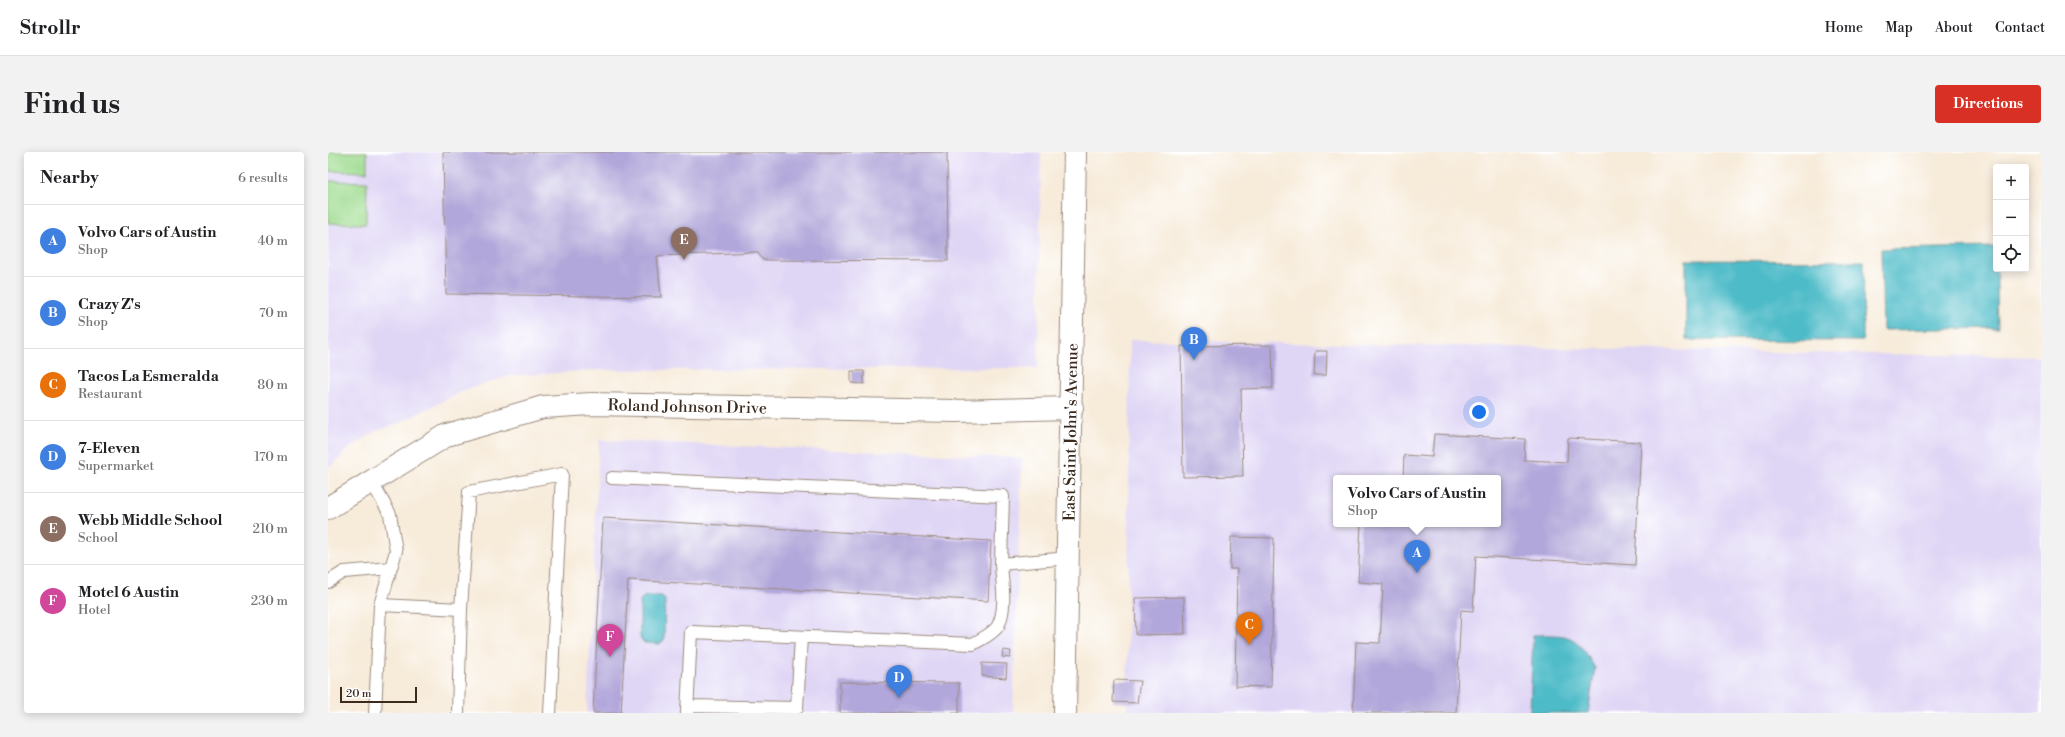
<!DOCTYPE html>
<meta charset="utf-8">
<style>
body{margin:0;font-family:"Libre Bodoni",serif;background:#f2f2f2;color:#202124}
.controls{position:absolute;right:12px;top:12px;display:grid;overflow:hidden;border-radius:4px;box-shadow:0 2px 10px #0003}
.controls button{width:36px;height:36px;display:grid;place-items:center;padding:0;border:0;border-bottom:1px solid #e0e0e0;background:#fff;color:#202124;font:20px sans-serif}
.scale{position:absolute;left:12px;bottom:10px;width:77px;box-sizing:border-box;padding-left:4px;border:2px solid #3b2a1e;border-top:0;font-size:11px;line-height:14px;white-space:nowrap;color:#3b2a1e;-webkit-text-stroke:3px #fff;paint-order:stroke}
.you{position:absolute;left:1151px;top:260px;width:14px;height:14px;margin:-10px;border:3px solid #fff;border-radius:50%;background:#1a73e8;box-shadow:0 0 0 6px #1a73e833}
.badge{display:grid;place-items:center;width:26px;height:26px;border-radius:50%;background:#d93025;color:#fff;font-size:13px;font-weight:700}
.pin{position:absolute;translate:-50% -33px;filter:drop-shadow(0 1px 2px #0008)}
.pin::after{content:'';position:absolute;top:21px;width:14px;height:12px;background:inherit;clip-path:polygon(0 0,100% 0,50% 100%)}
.popup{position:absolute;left:1005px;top:323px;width:168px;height:52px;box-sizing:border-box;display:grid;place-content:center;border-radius:4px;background:#fff;filter:drop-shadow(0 1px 3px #0005);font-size:13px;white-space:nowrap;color:#757577}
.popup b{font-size:15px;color:#202124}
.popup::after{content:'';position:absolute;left:50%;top:100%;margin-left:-8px;border:8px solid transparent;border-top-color:#fff}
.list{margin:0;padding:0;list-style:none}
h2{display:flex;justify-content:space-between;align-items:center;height:52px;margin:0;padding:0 16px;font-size:17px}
h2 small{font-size:13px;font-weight:400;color:#757577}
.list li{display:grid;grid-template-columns:26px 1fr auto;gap:12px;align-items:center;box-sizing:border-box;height:72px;padding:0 16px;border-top:1px solid #e0e0e0}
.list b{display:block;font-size:15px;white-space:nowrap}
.list p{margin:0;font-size:13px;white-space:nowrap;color:#757577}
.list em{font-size:13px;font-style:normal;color:#757577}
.icon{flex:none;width:22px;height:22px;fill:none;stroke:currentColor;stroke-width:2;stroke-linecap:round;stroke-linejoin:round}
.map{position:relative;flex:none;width:1713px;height:561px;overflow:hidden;border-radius:4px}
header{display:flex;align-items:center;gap:24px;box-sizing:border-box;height:56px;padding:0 20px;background:#fff;border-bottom:1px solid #e0e0e0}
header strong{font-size:19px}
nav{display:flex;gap:22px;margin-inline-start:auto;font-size:14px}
.intro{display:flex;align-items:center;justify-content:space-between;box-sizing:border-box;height:96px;padding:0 24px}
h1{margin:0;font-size:28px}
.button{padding:10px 18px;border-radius:4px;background:#d93025;color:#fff;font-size:14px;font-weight:700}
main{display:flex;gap:24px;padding:0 24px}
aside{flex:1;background:#fff;border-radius:4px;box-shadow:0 2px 10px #0003}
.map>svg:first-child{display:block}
</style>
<header>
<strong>Strollr</strong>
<nav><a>Home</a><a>Map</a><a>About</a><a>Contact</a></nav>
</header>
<div class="intro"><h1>Find us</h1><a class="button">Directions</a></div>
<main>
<aside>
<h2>Nearby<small>6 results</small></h2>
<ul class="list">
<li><span class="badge" style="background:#3f7fe0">A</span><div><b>Volvo Cars of Austin</b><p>Shop</p></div><em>40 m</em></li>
<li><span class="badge" style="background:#3f7fe0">B</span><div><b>Crazy Z's</b><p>Shop</p></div><em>70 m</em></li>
<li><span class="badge" style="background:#e8710a">C</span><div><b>Tacos La Esmeralda</b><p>Restaurant</p></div><em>80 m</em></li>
<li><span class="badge" style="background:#3f7fe0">D</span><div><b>7-Eleven</b><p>Supermarket</p></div><em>170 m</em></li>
<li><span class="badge" style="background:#8d6e63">E</span><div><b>Webb Middle School</b><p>School</p></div><em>210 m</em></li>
<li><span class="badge" style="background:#d1479c">F</span><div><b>Motel 6 Austin</b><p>Hotel</p></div><em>230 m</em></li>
</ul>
</aside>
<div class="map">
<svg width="1713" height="561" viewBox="0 0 1713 561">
<rect width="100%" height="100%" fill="#fff"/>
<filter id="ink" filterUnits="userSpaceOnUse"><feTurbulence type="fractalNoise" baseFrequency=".025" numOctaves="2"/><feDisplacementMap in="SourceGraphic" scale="8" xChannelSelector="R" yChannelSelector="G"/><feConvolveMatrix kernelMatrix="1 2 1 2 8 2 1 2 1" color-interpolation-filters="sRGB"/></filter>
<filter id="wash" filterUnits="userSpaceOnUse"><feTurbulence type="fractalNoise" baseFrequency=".012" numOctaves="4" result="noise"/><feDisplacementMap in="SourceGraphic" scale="16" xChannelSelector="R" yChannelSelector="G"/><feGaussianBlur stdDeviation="0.9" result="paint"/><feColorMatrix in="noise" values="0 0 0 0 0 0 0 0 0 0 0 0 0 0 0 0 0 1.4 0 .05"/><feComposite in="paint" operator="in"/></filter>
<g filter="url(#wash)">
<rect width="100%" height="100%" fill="#f7ebd9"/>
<path fill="#dfd5f5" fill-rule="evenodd" d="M0,0H713L710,216L273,218L181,224L135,239L69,272L46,280L15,301L12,307L0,315Z
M802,188L1713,205V561H799ZM1008,326H1170V372H1008Z
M271,288L694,306L685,561H259Z"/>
<path fill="#9fdc90" stroke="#6d8357" d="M0,0H39V20L0,19Z
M0,29L39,30L38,72L0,71Z"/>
<path fill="#4ebbc8" stroke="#447273" d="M1668,95L1670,176L1555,178L1553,97Z
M1358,108L1536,109L1535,189L1358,188Z
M317,444H334L337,448L336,488L332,492L316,491L312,485V448Z
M1205,483C1244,483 1246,481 1267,516L1260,561H1202Z"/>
<g id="blocks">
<path fill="#b2a7da" d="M115,0H619L620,109L435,108L429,100L329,104L333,145L118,142Z
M944,193L945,236L913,237L915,324L855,325L853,194Z
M987,199H999L998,223H986Z
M523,219H536V232L523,231Z
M1106,282L1197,287L1196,308L1239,310L1240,286L1313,290L1307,413L1148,404L1145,459L1133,458L1128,561H1025L1028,490L1052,491L1055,432L1030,430L1033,372H1170V326H1075L1076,303L1104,305Z
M275,366L663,389L660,449L300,428L293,561H265Z
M903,385L946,386L943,535L907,534L909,417H902Z
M856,445L857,482L808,483L807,446Z
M675,498L683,499L682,506L674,505Z
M654,511L679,512L678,526L654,524Z
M786,528L812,529L809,551L785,550Z
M512,530L631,531V561H512Z"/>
</g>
</g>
<g filter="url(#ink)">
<use href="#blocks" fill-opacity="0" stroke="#998a7c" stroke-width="1"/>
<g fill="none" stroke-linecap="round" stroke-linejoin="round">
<defs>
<path id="service" d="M284,326L675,344L673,412
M43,329L62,362L68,399L52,453L133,457L130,561
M0,430L16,420L63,416
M133,457L141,340L234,322L222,561
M359,554L469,556L473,485
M47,561L52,453
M359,561L363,480L645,492C653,487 665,482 670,474C679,456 674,430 673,412L741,406"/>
<g id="minor">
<path id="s1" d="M0,356L119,283L215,255L263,252L627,259L744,256"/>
</g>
<g id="tertiary">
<path id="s2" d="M737,561L747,0"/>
</g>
</defs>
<use href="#service" stroke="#998a7c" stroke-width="14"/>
<use href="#minor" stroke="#998a7c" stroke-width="24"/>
<use href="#tertiary" stroke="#998a7c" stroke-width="24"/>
<use href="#service" stroke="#fff" stroke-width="12"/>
<use href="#minor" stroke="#fff" stroke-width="22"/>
<use href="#tertiary" stroke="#fff" stroke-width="22"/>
</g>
</g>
<g text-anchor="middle" stroke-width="3" stroke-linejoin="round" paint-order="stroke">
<g font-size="16" fill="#3b2a1e" stroke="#fff">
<text dy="6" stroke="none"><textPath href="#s1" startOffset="384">Roland Johnson Drive</textPath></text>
<text dy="6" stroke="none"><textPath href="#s2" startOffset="281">East Saint John's Avenue</textPath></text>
</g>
</g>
</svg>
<div class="controls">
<button>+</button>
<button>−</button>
<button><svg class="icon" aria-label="locate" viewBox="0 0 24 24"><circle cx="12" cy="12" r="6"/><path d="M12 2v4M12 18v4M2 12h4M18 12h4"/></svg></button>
</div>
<div class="scale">20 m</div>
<div class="you"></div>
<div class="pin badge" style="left:1089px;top:421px;background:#3f7fe0">A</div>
<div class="popup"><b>Volvo Cars of Austin</b>Shop</div>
<div class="pin badge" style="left:866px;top:208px;background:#3f7fe0">B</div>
<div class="pin badge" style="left:921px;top:493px;background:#e8710a">C</div>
<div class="pin badge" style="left:571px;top:546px;background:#3f7fe0">D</div>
<div class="pin badge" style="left:356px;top:108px;background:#8d6e63">E</div>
<div class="pin badge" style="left:282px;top:505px;background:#d1479c">F</div>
</div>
</main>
